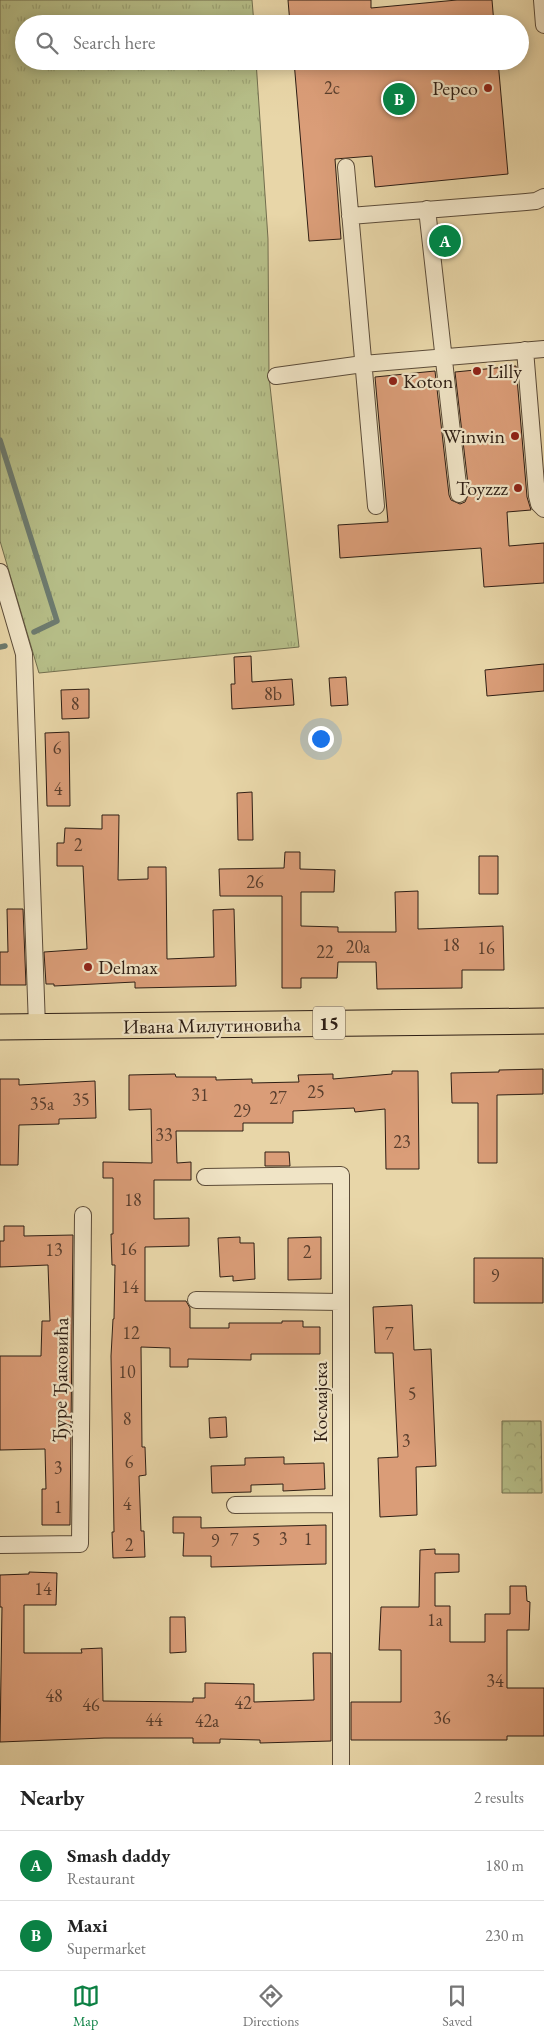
<!DOCTYPE html>
<meta charset="utf-8">
<style>
body{margin:0;font-family:"EB Garamond",serif;background:#f2f2f2;color:#222}
.you{position:absolute;left:320px;top:738px;width:18px;height:18px;margin:-12px;border:4px solid #fff;border-radius:50%;background:#1a73e8;box-shadow:0 0 0 8px #1a73e833}
.badge{display:grid;place-items:center;width:32px;height:32px;border-radius:50%;background:#0b8043;color:#fff;font-size:16px;font-weight:700}
.pin{position:absolute;translate:-50% -50%;border:2px solid #fff;box-shadow:0 1px 5px #0006}
.list{margin:0;padding:0;list-style:none}
h2{display:flex;justify-content:space-between;align-items:center;height:65px;margin:0;padding:0 20px;font-size:21px}
h2 small{font-size:16px;font-weight:400;color:#767676}
.list li{display:grid;grid-template-columns:32px 1fr auto;gap:15px;align-items:center;box-sizing:border-box;height:70px;padding:0 20px;border-top:1px solid #e0e0e0}
.list b{display:block;font-size:19px;white-space:nowrap}
.list p{margin:0;font-size:16px;white-space:nowrap;color:#767676}
.list em{font-size:16px;font-style:normal;color:#767676}
.icon{flex:none;width:28px;height:28px;fill:none;stroke:currentColor;stroke-width:2;stroke-linecap:round;stroke-linejoin:round}
.map{position:relative;flex:none;width:544px;height:1765px;overflow:hidden}
.search{position:absolute;background:#fff;box-shadow:0 2px 12px #0003;left:15px;right:15px;top:15px;height:55px;display:flex;align-items:center;gap:12px;box-sizing:border-box;padding:0 18px;border-radius:28px;color:#767676;font-size:19px}
.sheet{height:205px;background:#fff}
nav{display:flex;justify-content:space-around;align-items:center;box-sizing:border-box;height:70px;border-top:1px solid #e0e0e0;background:#fff;font-size:14px;color:#767676}
nav a{display:grid;justify-items:center;gap:2px}
nav .on{color:#0b8043}
.map>svg:first-child{display:block}
</style>
<div class="map">
<svg width="544" height="1765" viewBox="0 0 544 1765">
<defs>
<pattern id="grass-tufts" width="24" height="20" patternUnits="userSpaceOnUse" patternTransform="scale(1.25)"><rect width="24" height="20" fill="#b6be88"/><path d="M3 7l-1-3M5 7V3M7 7l1-3M15 17l-1-3M17 17v-4M19 17l1-3" fill="none" stroke="#9da374"/></pattern>
<pattern id="park-crowns" width="20" height="18" patternUnits="userSpaceOnUse" patternTransform="scale(1.25)"><rect width="20" height="18" fill="#b6be88"/><path d="M2 6a3 3 0 1 1 6 0M12 15a3 3 0 1 1 6 0" fill="none" stroke="#9da374"/></pattern>
</defs>
<rect width="100%" height="100%" fill="#e8d6a8"/>
<filter id="stains"><feTurbulence type="fractalNoise" baseFrequency=".004" numOctaves="4"/><feColorMatrix values="0 0 0 0 .2 0 0 0 0 .09 0 0 0 0 .02 0 0 0 .5 -.17"/></filter>
<radialGradient id="worn" r=".72"><stop offset=".6" stop-color="#630" stop-opacity="0"/><stop offset="1" stop-color="#630" stop-opacity=".3"/></radialGradient>
<path fill="url(#grass-tufts)" stroke="#726e4e" d="M0,0H252L254,24H24V61H256L268,239L269,377L299,647L39,673L0,541Z"/>
<path fill="url(#park-crowns)" stroke="#726e4e" d="M502,1421H541L542,1493H502Z"/>
<g fill="none" stroke-linecap="round" stroke-linejoin="round">
<path stroke="#6d7b6f" stroke-width="5.5" d="M0,440L57,621L34,632
M0,647L5,646"/>
</g>
<path fill="#da9d78" stroke="#2e1e14" d="M288,0H371V8L457,0H492L494,24H290Z
M294,61H498L508,174L375,187L372,156L335,159L341,239L309,241Z
M516,366L527,497L531,510L507,512L509,546L544,543V583L484,587L481,548L340,558L338,525L388,522L375,377L435,371L449,495L451,500L460,504L465,502L469,493L455,372Z
M251,656L252,682L292,679L294,705L232,709L231,684H235L234,657Z
M544,664V691L487,696L485,670Z
M346,677L348,705L331,706L329,678Z
M89,689V718L62,719L61,690Z
M69,732L70,806H47L45,733Z
M252,792L253,840H238L237,793Z
M102,815H119L118,880L148,879V867H166L167,959L214,957L213,910L234,909L236,986L135,988V982L54,986V984H46L44,952L87,949L83,866H57V843H64L65,828L102,829Z
M285,852H300V869L335,870L334,892H301V926L338,927V932H396L395,892L418,891V929L503,926L504,970H462V988L377,989L376,962H338L337,978H301V988H282V896H220L219,869L284,868Z
M479,856H498V894H479Z
M7,909H23L26,985H0V952H8Z
M543,1069V1094L497,1095V1163H478V1103H452L451,1073L499,1072V1070Z
M392,1071H418L419,1169H386L385,1109L355,1112L354,1108L293,1111V1123H243V1131H176L177,1163L191,1162V1180H154V1219L189,1218V1246L145,1247V1301H186L190,1308V1328H229V1323H282V1321H303V1327H320V1354H251V1360L188,1359V1367H170V1348L141,1347L142,1447H145L146,1475L139,1476L141,1531H144L145,1557L113,1558L112,1532H114L111,1356L113,1319H114L115,1265H112L111,1234H113V1178H103V1162L152,1163L151,1109L129,1110V1075L175,1074L176,1077H216V1080L252,1079V1083L299,1082L298,1075L333,1074V1079L392,1074Z
M0,1079H19V1085L95,1081L96,1118L59,1119V1124L19,1125L18,1165H0Z
M265,1152H289L290,1166H265Z
M4,1226H24V1236L73,1235L70,1525H42V1489H46L45,1449L0,1450V1356H41L42,1321H50L48,1265L0,1267V1241H4Z
M240,1237V1243H254L255,1279L233,1281V1276L220,1277L218,1238Z
M321,1237V1279L288,1280V1238Z
M474,1258H543V1303H474Z
M412,1305L414,1350L431,1349L436,1466L416,1467L417,1515L380,1517L378,1458L398,1457L393,1353H375L373,1307Z
M226,1417L227,1437L210,1438L209,1418Z
M284,1457V1464L324,1463L325,1489L283,1491V1484L251,1485V1492L212,1493L211,1466L245,1465V1458Z
M173,1517H201V1528L326,1525V1564L211,1567V1556H183L184,1533H173Z
M435,1549V1554H459V1572L435,1573V1606H450V1642H485V1614H510V1586H526L527,1601L530,1602L529,1630H507V1688H544V1736H507V1740H351V1702H401V1650H379L381,1607H419L420,1550Z
M29,1572L57,1573L56,1605H24V1653H82L81,1649L102,1648L103,1701L193,1702V1698H205V1683L254,1684V1702L314,1700L313,1653H331V1741L260,1743V1740L220,1739V1743H193V1738H104L0,1742L2,1607H0V1575L29,1574Z
M170,1617H185L186,1652L170,1653Z"/>
<g fill="none" stroke-linecap="round" stroke-linejoin="round">
<defs>
<path id="street" d="M542,0L544,25
M346,167L376,506
M427,209L459,494
M350,216L526,202L536,201L544,197
M525,350L537,496L539,504L544,509
M276,376L363,364L544,349
M0,572L24,654L37,1027
M205,1177L341,1175V1765
M196,1300L341,1302
M235,1505L341,1504
M0,1545L80,1544L83,1215"/>
<path id="primary" d="M0,1027L544,1021"/>
</defs>
<use href="#street" stroke="#5c4c39" stroke-width="18"/>
<use href="#primary" stroke="#2e1e14" stroke-width="27"/>
<use href="#street" stroke="#f0e4c6" stroke-width="16"/>
<use href="#primary" stroke="#e8d6a8" stroke-width="25"/>
</g>
<g fill="#8f2418" stroke="#f0e4c6" stroke-width="2">
<circle cx="488" cy="88" r="5"/>
<circle cx="477" cy="371" r="5"/>
<circle cx="393" cy="381" r="5"/>
<circle cx="515" cy="436" r="5"/>
<circle cx="518" cy="488" r="5"/>
<circle cx="88" cy="967" r="5"/>
</g>
<g text-anchor="middle" stroke-width="4.5" stroke-linejoin="round" paint-order="stroke">
<g font-size="18" fill="#593e2d">
<text x="332" y="94">2c</text>
<text x="273" y="700">8b</text>
<text x="75" y="710">8</text>
<text x="57" y="754">6</text>
<text x="58" y="795">4</text>
<text x="78" y="851">2</text>
<text x="255" y="888">26</text>
<text x="451" y="951">18</text>
<text x="358" y="953">20a</text>
<text x="486" y="954">16</text>
<text x="325" y="958">22</text>
<text x="316" y="1098">25</text>
<text x="200" y="1101">31</text>
<text x="278" y="1104">27</text>
<text x="81" y="1106">35</text>
<text x="42" y="1110">35a</text>
<text x="242" y="1117">29</text>
<text x="164" y="1141">33</text>
<text x="402" y="1148">23</text>
<text x="133" y="1206">18</text>
<text x="128" y="1255">16</text>
<text x="54" y="1256">13</text>
<text x="307" y="1258">2</text>
<text x="495" y="1282">9</text>
<text x="130" y="1293">14</text>
<text x="131" y="1339">12</text>
<text x="389" y="1340">7</text>
<text x="127" y="1378">10</text>
<text x="412" y="1400">5</text>
<text x="127" y="1425">8</text>
<text x="406" y="1447">3</text>
<text x="129" y="1468">6</text>
<text x="58" y="1474">3</text>
<text x="127" y="1510">4</text>
<text x="58" y="1513">1</text>
<text x="283" y="1545">3</text>
<text x="308" y="1545">1</text>
<text x="234" y="1546">7</text>
<text x="256" y="1546">5</text>
<text x="215" y="1547">9</text>
<text x="129" y="1551">2</text>
<text x="43" y="1595">14</text>
<text x="435" y="1626">1a</text>
<text x="495" y="1687">34</text>
<text x="54" y="1702">48</text>
<text x="243" y="1709">42</text>
<text x="91" y="1711">46</text>
<text x="442" y="1724">36</text>
<text x="154" y="1726">44</text>
<text x="207" y="1727">42a</text>
</g>
<rect fill="#f0e4c6" stroke="#685949" stroke-width="1" x="313" y="1006.5" width="32" height="33" rx="4"/>
<g font-size="19" font-weight="bold" fill="#2e1e14">
<text x="329" y="1030">15</text>
</g>
<g font-size="20" fill="#2e1e14" stroke="#f0e4c6" text-anchor="end">
<text x="478" y="95">Pepco</text>
<text x="487" y="378" text-anchor="start">Lilly</text>
<text x="403" y="388" text-anchor="start">Koton</text>
<text x="505" y="443">Winwin</text>
<text x="508" y="495">Toyzzz</text>
<text x="98" y="974" text-anchor="start">Delmax</text>
</g>
<g font-size="20" fill="#2e1e14" stroke="#f0e4c6">
<text transform="translate(212 1025) rotate(-1)" y="7">Ивана Милутиновића</text>
<text transform="translate(60 1380) rotate(-89)" y="7">Ђуре Ђаковића</text>
<text transform="translate(320 1402) rotate(-90)" y="7">Космајска</text>
</g>
</g>
<rect width="100%" height="100%" filter="url(#stains)"/>
<rect width="100%" height="100%" fill="url(#worn)"/>
</svg>
<div class="you"></div>
<div class="pin badge" style="left:445px;top:241px">A</div>
<div class="pin badge" style="left:399px;top:99px">B</div>
<div class="search"><svg class="icon" aria-label="search" viewBox="0 0 24 24"><circle cx="10" cy="10" r="6"/><path d="M15 15l6 6"/></svg>Search here</div>
</div>
<section class="sheet">
<h2>Nearby<small>2 results</small></h2>
<ul class="list">
<li><span class="badge">A</span><div><b>Smash daddy</b><p>Restaurant</p></div><em>180 m</em></li>
<li><span class="badge">B</span><div><b>Maxi</b><p>Supermarket</p></div><em>230 m</em></li>
</ul>
</section>
<nav>
<a class="on"><svg class="icon" aria-label="map" viewBox="0 0 24 24"><path d="M3 6l6-2 6 2 6-2v14l-6 2-6-2-6 2zM9 4v14M15 6v14"/></svg>Map</a>
<a><svg class="icon" aria-label="directions" viewBox="0 0 24 24"><path d="M12 3l9 9-9 9-9-9zM9 14v-3h6M13 9l2 2-2 2"/></svg>Directions</a>
<a><svg class="icon" aria-label="saved" viewBox="0 0 24 24"><path d="M7 4h10v16l-5-4-5 4z"/></svg>Saved</a>
</nav>
